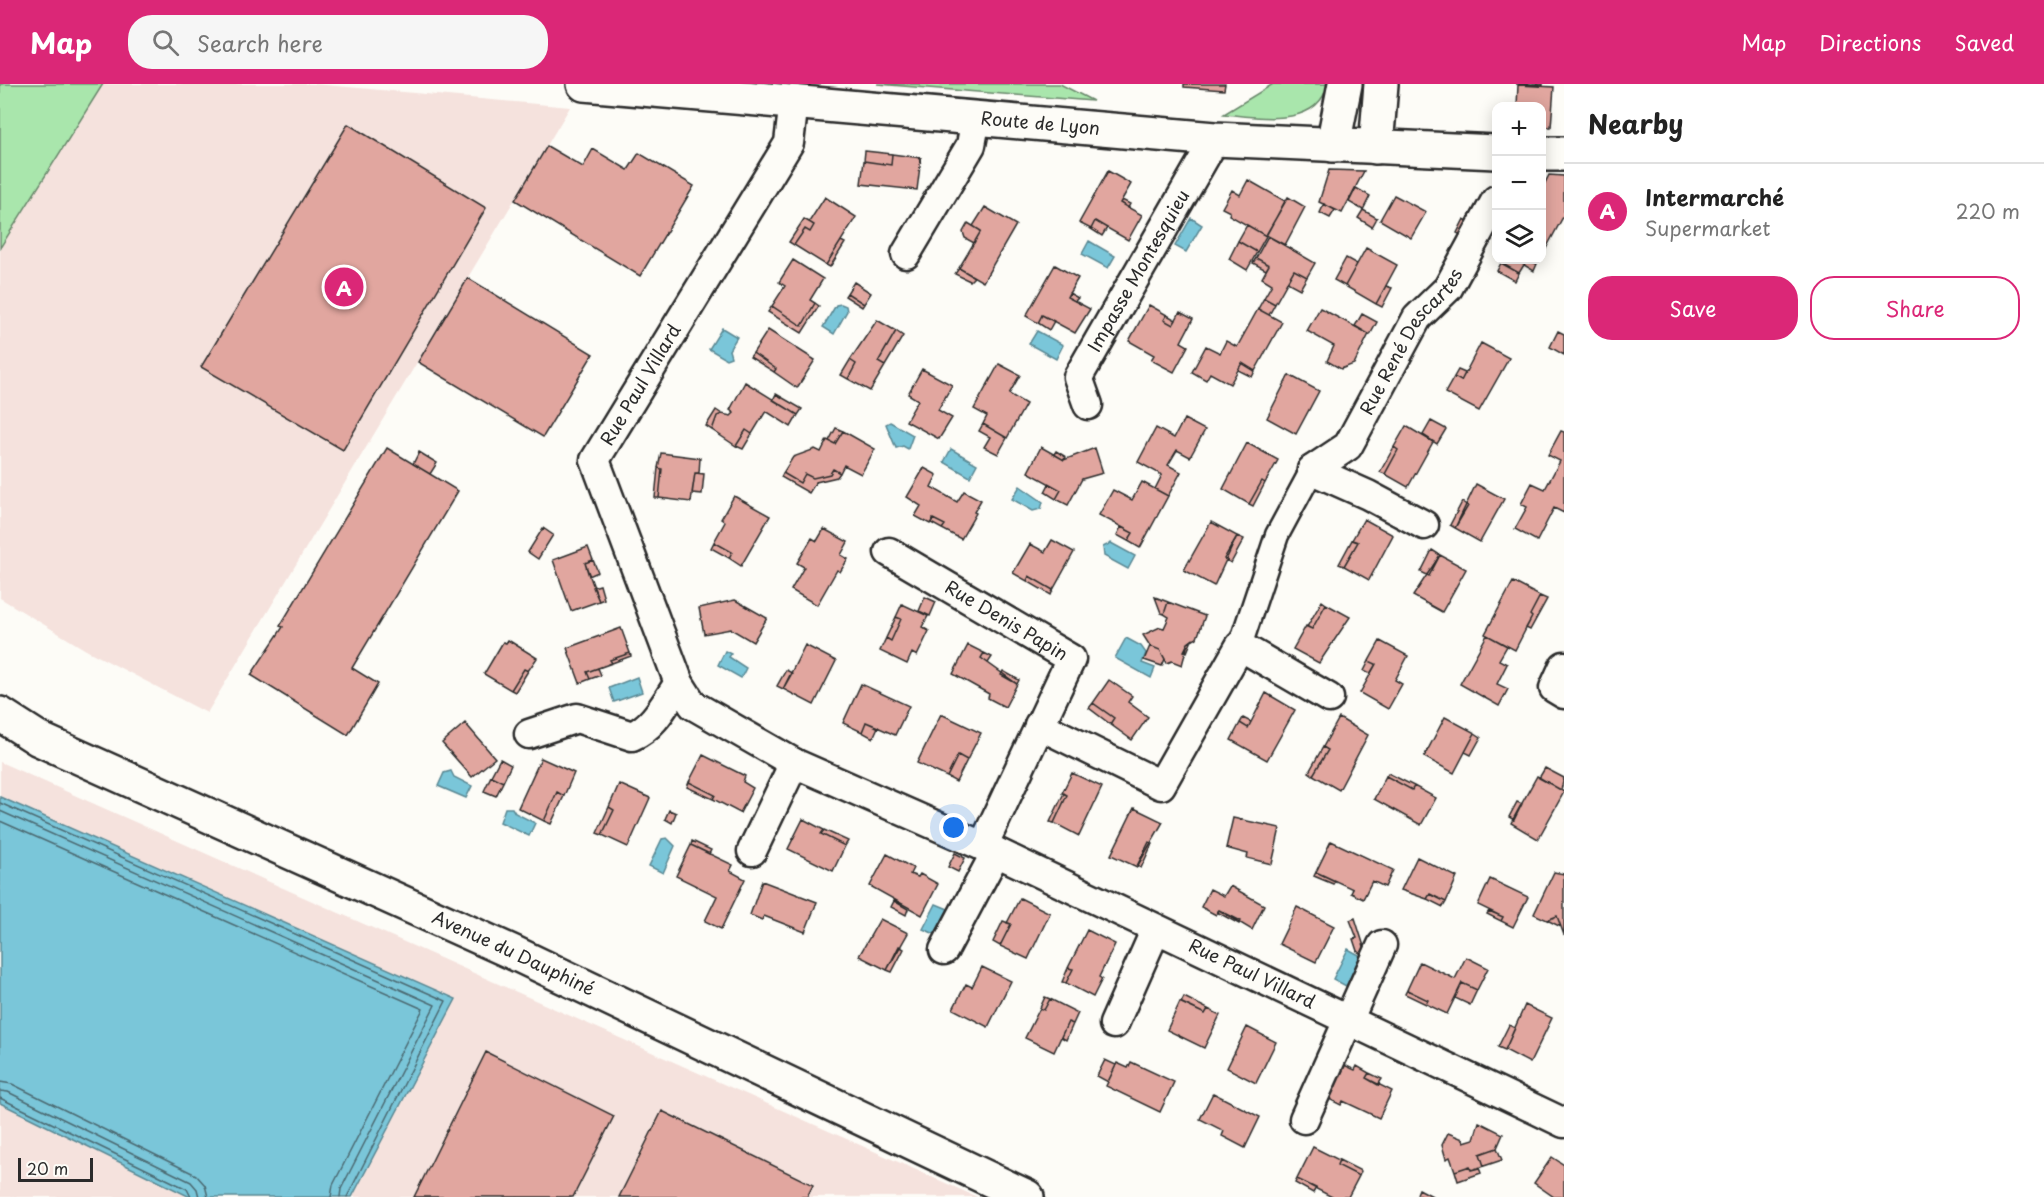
<!DOCTYPE html>
<meta charset="utf-8">
<style>
body{margin:0;font-family:"Playpen Sans",sans-serif;background:#f6f6f6;color:#222}
.controls{position:absolute;right:18px;top:18px;display:grid;overflow:hidden;border-radius:12px;box-shadow:0 3px 15px #0003}
.controls button{width:54px;height:54px;display:grid;place-items:center;padding:0;border:0;border-bottom:2px solid #e0e0e0;background:#fff;color:#222;font:30px sans-serif}
.scale{position:absolute;left:18px;bottom:15px;width:75px;box-sizing:border-box;padding-left:6px;border:3px solid #2b2b2b;border-top:0;font-size:16px;line-height:21px;white-space:nowrap;color:#2b2b2b;-webkit-text-stroke:4px #fdfcf7;paint-order:stroke}
.you{position:absolute;left:954px;top:744px;width:21px;height:21px;margin:-15px;border:4px solid #fff;border-radius:50%;background:#1a73e8;box-shadow:0 0 0 9px #1a73e833}
.badge{display:grid;place-items:center;width:39px;height:39px;border-radius:50%;background:#db2777;color:#fff;font-size:20px;font-weight:700}
.pin{position:absolute;translate:-50% -50%;border:3px solid #fff;box-shadow:0 2px 6px #0006}
.list{margin:0;padding:0;list-style:none}
h2{display:flex;justify-content:space-between;align-items:center;height:78px;margin:0;padding:0 24px;font-size:26px}
h2 small{font-size:20px;font-weight:400;color:#767676}
.list li{display:grid;grid-template-columns:39px 1fr auto;gap:18px;align-items:center;box-sizing:border-box;height:96px;padding:0 24px;border-top:2px solid #e0e0e0}
.list b{display:block;font-size:22px;white-space:nowrap}
.list p{margin:0;font-size:20px;white-space:nowrap;color:#767676}
.list em{font-size:20px;font-style:normal;color:#767676}
.actions{display:flex;gap:12px;padding:18px 24px}
.actions a{flex:1;padding:14px 0;border:2px solid #db2777;border-radius:24px;text-align:center;font-size:21px;color:#db2777}
.actions .main{background:#db2777;color:#fff}
.icon{flex:none;width:33px;height:33px;fill:none;stroke:currentColor;stroke-width:2;stroke-linecap:round;stroke-linejoin:round}
.map{position:relative;flex:none;width:1564px;height:1113px;overflow:hidden}
header{display:flex;align-items:center;gap:36px;box-sizing:border-box;height:84px;padding:0 30px;background:#db2777;color:#fff}
header strong{font-size:28px}
nav{display:flex;gap:33px;margin-inline-start:auto;font-size:21px}
.search{width:420px;height:54px;background:#f6f6f6;display:flex;align-items:center;gap:15px;box-sizing:border-box;padding:0 21px;border-radius:24px;color:#767676;font-size:22px}
main{display:flex}
aside{flex:1;background:#fff}
.map>svg:first-child{display:block}
</style>
<header>
<strong>Map</strong>
<div class="search"><svg class="icon" aria-label="search" viewBox="0 0 24 24"><circle cx="10" cy="10" r="6"/><path d="M15 15l6 6"/></svg>Search here</div>
<nav><a>Map</a><a>Directions</a><a>Saved</a></nav>
</header>
<main>
<div class="map">
<svg width="1564" height="1113" viewBox="0 0 1564 1113">
<rect width="100%" height="100%" fill="#fdfcf7"/>
<filter id="ink" filterUnits="userSpaceOnUse"><feTurbulence type="fractalNoise" baseFrequency=".0167" numOctaves="2"/><feDisplacementMap in="SourceGraphic" scale="12" xChannelSelector="R" yChannelSelector="G"/><feConvolveMatrix kernelMatrix="1 2 1 2 8 2 1 2 1" color-interpolation-filters="sRGB"/></filter>
<g filter="url(#ink)">
<path fill="#f5e2dd" d="M103,0H314L570,23L207,629L86,566L0,514V164Z
M0,678L977,1113H0Z"/>
<path fill="#a9e6ac" stroke="#6a886c" stroke-width="1.5" d="M0,0H103L0,164Z
M877,0H1060L1093,17Z
M1273,0H1328C1317,45 1258,33 1224,30Z"/>
<path fill="#7ac6d9" stroke="#5a8893" stroke-width="1.5" d="M1191,134L1202,141L1186,168L1175,162Z
M1089,157L1115,172L1108,184L1082,170Z
M841,220L846,222L847,227L834,250L823,243L836,221Z
M722,244L737,253L729,266L731,273L726,275L709,265Z
M1037,247L1063,261L1056,275L1029,260Z
M890,338L913,351L908,365L903,362L896,364L886,340Z
M951,365L977,380L970,393L944,378Z
M1020,402L1043,418L1041,425L1033,427L1012,415Z
M1111,459L1135,472L1128,485L1104,472L1103,463Z
M1126,554L1141,562L1146,569L1142,579L1155,584L1151,594L1115,574Z
M725,567L731,570L729,573L746,584L741,594L718,581Z
M637,593L642,608L614,618L609,604Z
M451,687L454,693L472,702L466,714L438,702L444,689Z
M0,713L456,915L352,1113H190L0,1019Z
M505,724H512L515,729L535,739L529,752L500,738Z
M667,754L675,762L663,789L649,782L662,755Z
M936,820L948,825L935,850L923,845Z
M1348,865L1361,872L1346,902L1333,895Z"/>
<g fill="none" stroke-linecap="round" stroke-linejoin="round">
<path stroke="#4b6971" stroke-width="1.5" d="M0,719L446,917L347,1113
M0,727L435,921L341,1105L340,1113
M0,737L423,925L333,1101L331,1113
M0,998L12,1000L196,1091L205,1101L208,1113
M0,1007L8,1008L191,1098L197,1105L199,1113
M0,1014L187,1105L191,1113"/>
</g>
<path fill="#e1a69f" stroke="#2b2b2b" stroke-width="1.5" d="M1184,0H1225L1224,6L1184,3Z
M1516,0H1543V2Z
M1518,1L1554,3L1551,43H1542V22H1517Z
M348,40L486,124L343,366L201,283Z
M547,62L583,83L593,65L628,86L639,69L694,102L640,192L515,116Z
M865,67L892,70L891,81L864,77Z
M892,70L921,74L917,106L861,100L864,77L891,81Z
M1329,86L1364,87L1342,129L1319,118Z
M1108,87L1131,100L1120,119L1142,131L1128,156L1095,137L1091,145L1079,139Z
M1549,91L1564,92V131L1542,172V105Z
M1248,96L1285,117L1266,152L1229,131L1230,128L1222,124L1232,106L1240,111Z
M1356,104L1370,112L1363,126L1349,118Z
M1394,111L1426,128L1411,154L1380,136Z
M825,113L856,133L826,181L794,161L805,145L810,148L814,141L809,138Z
M1288,113L1305,123L1285,161L1266,151Z
M1122,116L1130,120L1128,124L1120,119Z
M1324,120L1335,126L1330,134L1320,129Z
M985,123L1016,141L983,198L959,184L981,147L973,142Z
M1363,126L1377,134L1372,143L1358,134Z
M804,135L814,141L810,148L805,145L794,161L789,158Z
M1464,135L1476,141L1469,155L1457,149Z
M1095,137L1107,144L1102,152L1091,145Z
M968,139L981,147L974,159L965,154L963,148Z
M1247,141L1266,152L1257,168L1238,157Z
M1268,152L1315,179L1307,193L1294,186L1275,220L1264,214L1272,200L1262,194L1269,181L1256,174Z
M841,157L845,159L830,183L826,181Z
M1238,157L1257,168L1247,186L1229,175Z
M1366,164L1397,181L1376,220L1345,202Z
M1256,174L1269,181L1266,186L1253,179Z
M1346,174L1357,180L1345,202L1334,196Z
M793,176L823,195L810,216L815,219L802,242L772,222L785,202L779,198Z
M1503,176H1527L1519,189L1501,179Z
M1527,176L1537,180L1534,187L1524,181Z
M1501,179L1519,189L1515,197L1497,187Z
M1055,181L1078,194L1067,213L1090,225L1075,249L1042,231L1038,239L1026,232Z
M959,184L974,193L970,197L955,190Z
M1294,186L1307,193L1300,205L1287,198Z
M468,194L593,270L543,353L418,278Z
M854,198L871,209L864,220L847,209Z
M1386,202L1392,204L1382,223L1376,220Z
M847,209L864,220L862,223L845,212Z
M1069,209L1078,214L1075,217L1067,213Z
M1264,214L1275,220L1269,231L1258,225Z
M815,219L819,222L802,249L768,228L772,222L802,242Z
M1149,221L1167,231L1164,236L1173,241L1180,228L1193,235L1181,258L1188,262L1174,288L1151,276L1154,271L1129,257Z
M1320,224L1369,250L1354,280L1341,285L1327,277L1334,262L1307,247Z
M1258,225L1282,238L1255,287L1242,279L1230,300L1210,289L1206,296L1192,288L1206,262L1220,269L1226,257L1237,263Z
M1362,230L1377,238L1370,251L1355,242Z
M1042,231L1054,237L1049,246L1038,239Z
M1167,231L1176,236L1173,241L1164,236Z
M877,236L896,247L878,278L885,282L870,307L848,295L856,280L850,276Z
M768,246L815,276L797,304L774,288L776,285L753,269Z
M896,247L903,252L885,282L878,278Z
M1558,247L1564,250V271L1550,263Z
M1481,259L1509,274L1479,327L1445,309L1454,293L1461,297Z
M753,269L776,285L774,288L750,273Z
M850,276L856,280L848,295L841,291Z
M1242,279L1255,287L1252,293L1238,286Z
M999,280L1020,291L1009,310L1026,320L1007,354L983,340L987,332L974,325Z
M922,285L952,301L938,326L952,334L939,355L906,337L918,316L908,310Z
M1458,286L1465,289L1461,297L1454,293Z
M1289,291L1319,307L1296,350L1267,334Z
M745,298L798,331L791,343L766,327L752,350L746,346L736,362L712,346L717,332L722,330L731,332L734,329L730,326Z
M776,310L802,325L798,331L773,316Z
M716,326L722,330L717,332L712,346L706,342Z
M1184,335L1205,346L1190,373L1177,366L1168,381L1181,388L1168,412L1155,405L1162,391L1138,378L1156,344L1174,354Z
M1431,337L1446,345L1437,360L1423,351Z
M983,340L1007,354L998,370L984,363L990,353L979,347Z
M1406,342L1433,358L1408,403L1385,390L1398,366L1394,363Z
M836,344L843,347L835,360L829,357Z
M746,346L752,350L743,365L736,362Z
M843,347L875,365L861,390L844,381L840,389L833,385L830,390L813,394L805,390L800,399L783,389L793,373L815,365L821,368L827,356L835,360Z
M1561,347L1564,348V429L1554,424L1537,457L1515,445L1527,423L1521,420L1532,399L1545,405L1560,377L1548,371Z
M1247,359L1278,376L1265,399L1262,397L1249,420L1223,405Z
M1041,363L1064,376L1095,364L1103,389L1082,395L1068,421L1056,415L1061,406L1028,388Z
M1394,363L1398,366L1385,390L1380,388Z
M387,364L458,407L352,584L378,600L348,651L251,591L283,543L280,542Z
M1056,367L1066,373L1064,376L1054,370Z
M419,368L437,379L430,390L413,380Z
M661,369L700,374L699,389H695L691,418L659,414L662,385L658,384Z
M658,384L662,385L659,414H655Z
M924,384L937,391L931,403L957,418L964,407L981,416L974,428L976,429L961,455L942,445L945,441L933,435L930,440L915,432L921,422L907,413Z
M833,385L840,389L837,393L816,398L809,409L781,393L783,389L800,399L805,390L813,394L830,390Z
M695,389L704,390L702,410L692,409Z
M1262,397L1265,399L1253,422L1249,420Z
M1142,398L1168,412L1140,464L1128,457L1133,449L1099,431L1113,406L1132,416Z
M1049,400L1061,406L1056,415L1045,408Z
M1476,400L1504,415L1480,458L1455,444Z
M734,412L770,432L741,482L729,474L732,468L714,458L725,438L721,435Z
M1462,418L1468,422L1455,444L1450,441Z
M933,435L945,441L942,445L931,439Z
M1364,435L1393,451L1369,496L1344,482L1358,458L1352,456Z
M1211,438L1237,452L1214,502L1184,486Z
M1121,443L1133,449L1128,457L1117,451Z
M543,444L553,451L538,475L528,468Z
M824,445L848,458L841,471L848,475L840,488L837,486L817,521L791,506L804,483L797,479L812,454L817,457Z
M1237,452L1244,455L1231,479L1224,475Z
M1052,456L1074,468L1053,506L1029,492L1027,497L1013,489L1030,460L1045,468Z
M1352,456L1358,458L1344,482L1339,480Z
M714,458L732,468L729,474L711,464Z
M588,463L593,476L585,479L599,517L571,527L553,476Z
M1432,466L1440,471L1429,492L1421,488Z
M1440,471L1466,485L1442,528L1413,512Z
M593,476L598,488L589,492L585,479Z
M1029,492L1053,506L1051,511L1027,497Z
M1513,498L1540,512L1530,531L1532,533L1515,566L1485,550Z
M600,501L604,515L599,517L593,503Z
M1540,512L1547,515L1530,546L1526,544L1532,533L1530,531Z
M925,513L936,518L930,532L919,527Z
M1155,513L1168,518L1164,530L1161,529Z
M735,516L767,534L753,558L731,545L704,550L699,524Z
M1322,517L1326,520L1312,545L1307,543Z
M1168,518L1205,532L1197,554L1188,559L1182,581L1172,577L1167,579L1160,566L1150,562L1143,551L1160,543L1164,544L1169,533L1164,530Z
M902,520L928,532L922,543L929,547L917,572L912,569L907,580L880,567L886,554L891,557L901,535L896,533Z
M1326,520L1350,533L1319,579L1293,565L1306,542L1312,545Z
M896,533L901,535L891,557L886,554Z
M621,544L630,569L610,576L612,579L587,588L590,595L580,599L567,564Z
M1487,551L1507,562L1499,576L1507,580L1497,600L1508,605L1499,622L1460,600Z
M508,556L537,574L528,587L524,585L511,606L484,590L503,558L506,559Z
M1192,556L1187,568L1184,567L1188,559Z
M1380,557L1408,572L1395,596L1402,600L1388,625L1360,609L1376,580L1369,577Z
M805,561L836,577L814,621L783,605Z
M968,561L984,569L981,574L1017,600L1005,623L988,614L989,610L953,590Z
M1150,562L1160,566L1165,575L1162,582L1144,576Z
M630,569L631,572L612,579L610,576Z
M984,569L992,573L988,579L981,574Z
M1369,577L1376,580L1370,590L1364,587Z
M598,584L601,591L590,595L587,588Z
M524,585L528,587L515,608L511,606Z
M786,586L792,589L783,605L777,602Z
M1003,587L1019,596L1017,600L1001,591Z
M1109,596L1132,612L1128,618L1148,633L1132,656L1110,640L1114,634L1093,619Z
M861,600L909,622L895,651L866,638L862,648L843,639Z
M1266,609L1295,626L1267,676L1231,656L1240,639L1248,644Z
M1093,619L1114,634L1110,640L1089,624Z
M941,630L981,649L967,676L958,671L947,693L917,679Z
M1445,633L1475,649L1454,689L1424,673Z
M1243,634L1251,638L1248,644L1240,639Z
M1339,634L1368,651L1339,706L1313,691L1328,666L1323,663Z
M866,638L878,643L873,654L862,648Z
M465,639L495,674L472,693L442,659Z
M1475,649L1481,653L1471,671L1465,668Z
M1323,663L1328,666L1313,691L1309,688Z
M703,671L745,692L743,698L753,704L740,729L713,715L715,711L689,698Z
M958,671L967,676L956,698L947,693Z
M541,674L574,689L564,712L557,708L544,737L518,724Z
M500,675L511,681L503,698L491,692Z
M1545,684L1564,694L1561,706L1539,694Z
M1072,689L1102,703L1079,752L1054,739L1067,711L1062,709Z
M1388,689L1414,702L1412,706L1386,692Z
M491,692L503,698L496,712L484,707Z
M1386,692L1412,706L1414,702L1436,714L1421,741L1374,715Z
M1537,692L1564,708L1538,755L1511,739Z
M689,698L715,711L713,715L687,703Z
M619,700L650,714L628,763L602,751L614,726L609,723Z
M557,708L564,712L551,740L544,737Z
M1064,709L1067,711L1054,739L1050,738Z
M1517,718L1522,720L1514,736L1509,733Z
M609,723L614,726L602,751L597,749Z
M1134,724L1163,738L1137,783L1111,771Z
M669,726L676,729L672,739L665,735Z
M1233,734L1280,744L1272,780L1247,774L1248,770L1226,764Z
M803,735L824,746L821,750L845,762L833,787L788,765Z
M824,746L848,757L845,762L821,750Z
M692,757L711,766L709,770L691,761Z
M1331,757L1393,786L1385,803L1372,797L1363,815L1351,809L1353,805L1316,788Z
M1149,758L1152,760L1141,784L1137,782Z
M691,761L733,781L730,787L745,795L721,845L705,837L717,812L676,792Z
M955,769L965,774L958,788L948,783Z
M887,770L913,784L910,790L918,793L920,790L938,800L922,831L870,802Z
M1417,773L1457,793L1446,818L1430,810L1427,815L1401,806Z
M1316,788L1335,797L1333,800L1314,792Z
M1554,788L1564,790V851L1557,832L1547,836L1534,830Z
M1490,795L1528,813L1513,843L1501,837L1503,833L1478,821Z
M762,797L817,818L805,848L764,832L762,836L750,831Z
M1230,802L1264,821L1252,846L1219,826L1216,831L1201,823L1210,805L1224,812Z
M1430,810L1446,818L1443,823L1427,815Z
M1020,814L1050,829L1028,875L1000,862L1011,840L1007,839Z
M894,817L908,825L906,831L891,823Z
M1297,823L1334,842L1316,878L1279,860Z
M1219,826L1241,837L1239,840L1217,828Z
M1489,827L1503,833L1501,837L1487,830Z
M1557,832L1561,843L1547,836Z
M1355,834L1368,875L1357,867L1353,855L1357,854L1350,836Z
M880,835L908,849L887,886L859,872Z
M1003,837L1011,840L1000,862L993,858Z
M1087,846L1115,860L1099,893L1102,895L1093,913L1066,899L1073,885L1068,884Z
M899,862L904,865L892,888L887,886Z
M1466,873L1488,884L1477,906L1462,899L1447,930L1426,920L1428,916L1407,906L1420,878L1455,895Z
M982,883L1011,897L988,943L953,925L966,900L972,903Z
M1068,884L1073,885L1066,899L1062,898Z
M1462,899L1477,906L1470,921L1455,914Z
M1407,906L1428,916L1426,920L1405,910Z
M1045,913L1050,915L1044,926L1040,924Z
M1184,913L1208,925L1205,930L1181,919Z
M1050,915L1078,929L1073,940L1068,938L1054,968L1025,954L1040,924L1044,926Z
M1180,918L1205,930L1208,925L1220,931L1204,964L1167,946Z
M1525,921L1552,934L1530,979L1505,966Z
M1068,938L1073,940L1066,956L1061,953Z
M1509,941L1515,944L1505,966L1498,963Z
M1247,943L1276,958L1256,999L1227,984Z
M486,968L614,1032L573,1113H414Z
M1105,976L1116,981L1108,998L1097,992Z
M1131,978L1174,998L1160,1028L1106,1002L1117,979L1128,984Z
M1342,980L1355,986L1357,982L1369,989L1366,994L1392,1007L1379,1034L1343,1017L1341,1021L1325,1013Z
M1369,989L1382,995L1378,1001L1366,994Z
M1213,1009L1260,1033L1245,1064L1222,1052L1224,1047L1200,1035Z
M662,1027L813,1101L807,1113H619Z
M1479,1038L1503,1050L1497,1064L1480,1070L1484,1082L1471,1086L1470,1082L1455,1087L1450,1073L1446,1075L1442,1061L1448,1049L1463,1055L1464,1058L1474,1055Z
M1313,1063L1339,1076L1337,1081L1359,1092L1348,1113H1332L1297,1095Z
M1497,1064L1502,1076L1484,1082L1480,1070Z
M1552,1073L1564,1081V1113H1554L1534,1099Z
M1339,1076L1361,1087L1359,1092L1337,1081Z
M1470,1082L1471,1086L1479,1084L1481,1089L1458,1097L1455,1087Z
M1297,1095L1316,1104L1313,1109L1295,1099Z
M1419,1105L1434,1113H1422L1417,1110Z"/>
<g fill="none" stroke-linecap="round" stroke-linejoin="round">
<defs>
<path id="pedestrian" d="M1240,562L1277,451L1312,386"/>
<g id="minor">
<path id="s1" d="M794,17L789,59L595,376L679,599L693,621L794,679L996,768L1564,1039"/>
<path d="M906,170L971,61L976,34"/>
<path id="s2" d="M1088,321L1078,293L1215,55"/>
<path id="s3" d="M1312,386L1348,362L1417,234L1448,204L1496,116"/>
<path d="M1312,386L1368,411L1424,441"/>
<path id="s4" d="M889,468L1071,575L983,762"/>
<path d="M1564,582L1554,604L1564,610"/>
<path d="M1039,641L1161,701L1240,562L1329,614"/>
<path d="M529,650L577,634L632,652C655,642 665,619 679,599"/>
<path d="M752,767L794,679"/>
<path d="M944,866L996,768"/>
<path d="M1114,940L1156,845"/>
<path d="M1304,1035L1382,861"/>
</g>
<g id="tertiary">
<path id="s5" d="M584,0L1215,55L1496,68"/>
<path d="M1333,61L1345,0"/>
<path d="M1376,63L1381,0"/>
<path d="M1542,70H1564"/>
</g>
<g id="secondary">
<path id="s6" d="M0,630L39,655L512,868L1027,1113"/>
</g>
</defs>
<use href="#pedestrian" stroke="#2b2b2b" stroke-width="27"/>
<use href="#minor" stroke="#2b2b2b" stroke-width="33"/>
<use href="#tertiary" stroke="#2b2b2b" stroke-width="38"/>
<use href="#secondary" stroke="#2b2b2b" stroke-width="38"/>
<use href="#pedestrian" stroke="#fdfcf7" stroke-width="22"/>
<use href="#minor" stroke="#fdfcf7" stroke-width="28"/>
<use href="#tertiary" stroke="#fdfcf7" stroke-width="33"/>
<use href="#secondary" stroke="#fdfcf7" stroke-width="33"/>
</g>
</g>
<g text-anchor="middle" stroke-width="4.5" stroke-linejoin="round" paint-order="stroke">
<g font-size="18" fill="#2b2b2b" stroke="#fdfcf7">
<text dy="6" stroke="none"><textPath href="#s5" startOffset="458">Route de Lyon</textPath></text>
<text dy="6" stroke="none"><textPath href="#s2" startOffset="152">Impasse Montesquieu</textPath></text>
<text dy="6" stroke="none"><textPath href="#s3" startOffset="166">Rue René Descartes</textPath></text>
<text transform="translate(641 301) rotate(-59)" y="6">Rue Paul Villard</text>
<text dy="6" stroke="none"><textPath href="#s4" startOffset="136">Rue Denis Papin</textPath></text>
<text dy="6" stroke="none"><textPath href="#s6" startOffset="567">Avenue du Dauphiné</textPath></text>
<text dy="6" stroke="none"><textPath href="#s1" startOffset="1299">Rue Paul Villard</textPath></text>
</g>
</g>
</svg>
<div class="controls">
<button>+</button>
<button>−</button>
<button><svg class="icon" aria-label="layers" viewBox="0 0 24 24"><path d="M12 4l9 5-9 5-9-5zM3 14l9 5 9-5"/></svg></button>
</div>
<div class="scale">20 m</div>
<div class="you"></div>
<div class="pin badge" style="left:344px;top:203px">A</div>
</div>
<aside>
<h2>Nearby<small></small></h2>
<ul class="list">
<li><span class="badge">A</span><div><b>Intermarché</b><p>Supermarket</p></div><em>220 m</em></li>
</ul>
<div class="actions"><a class="main">Save</a><a>Share</a></div>
</aside>
</main>
